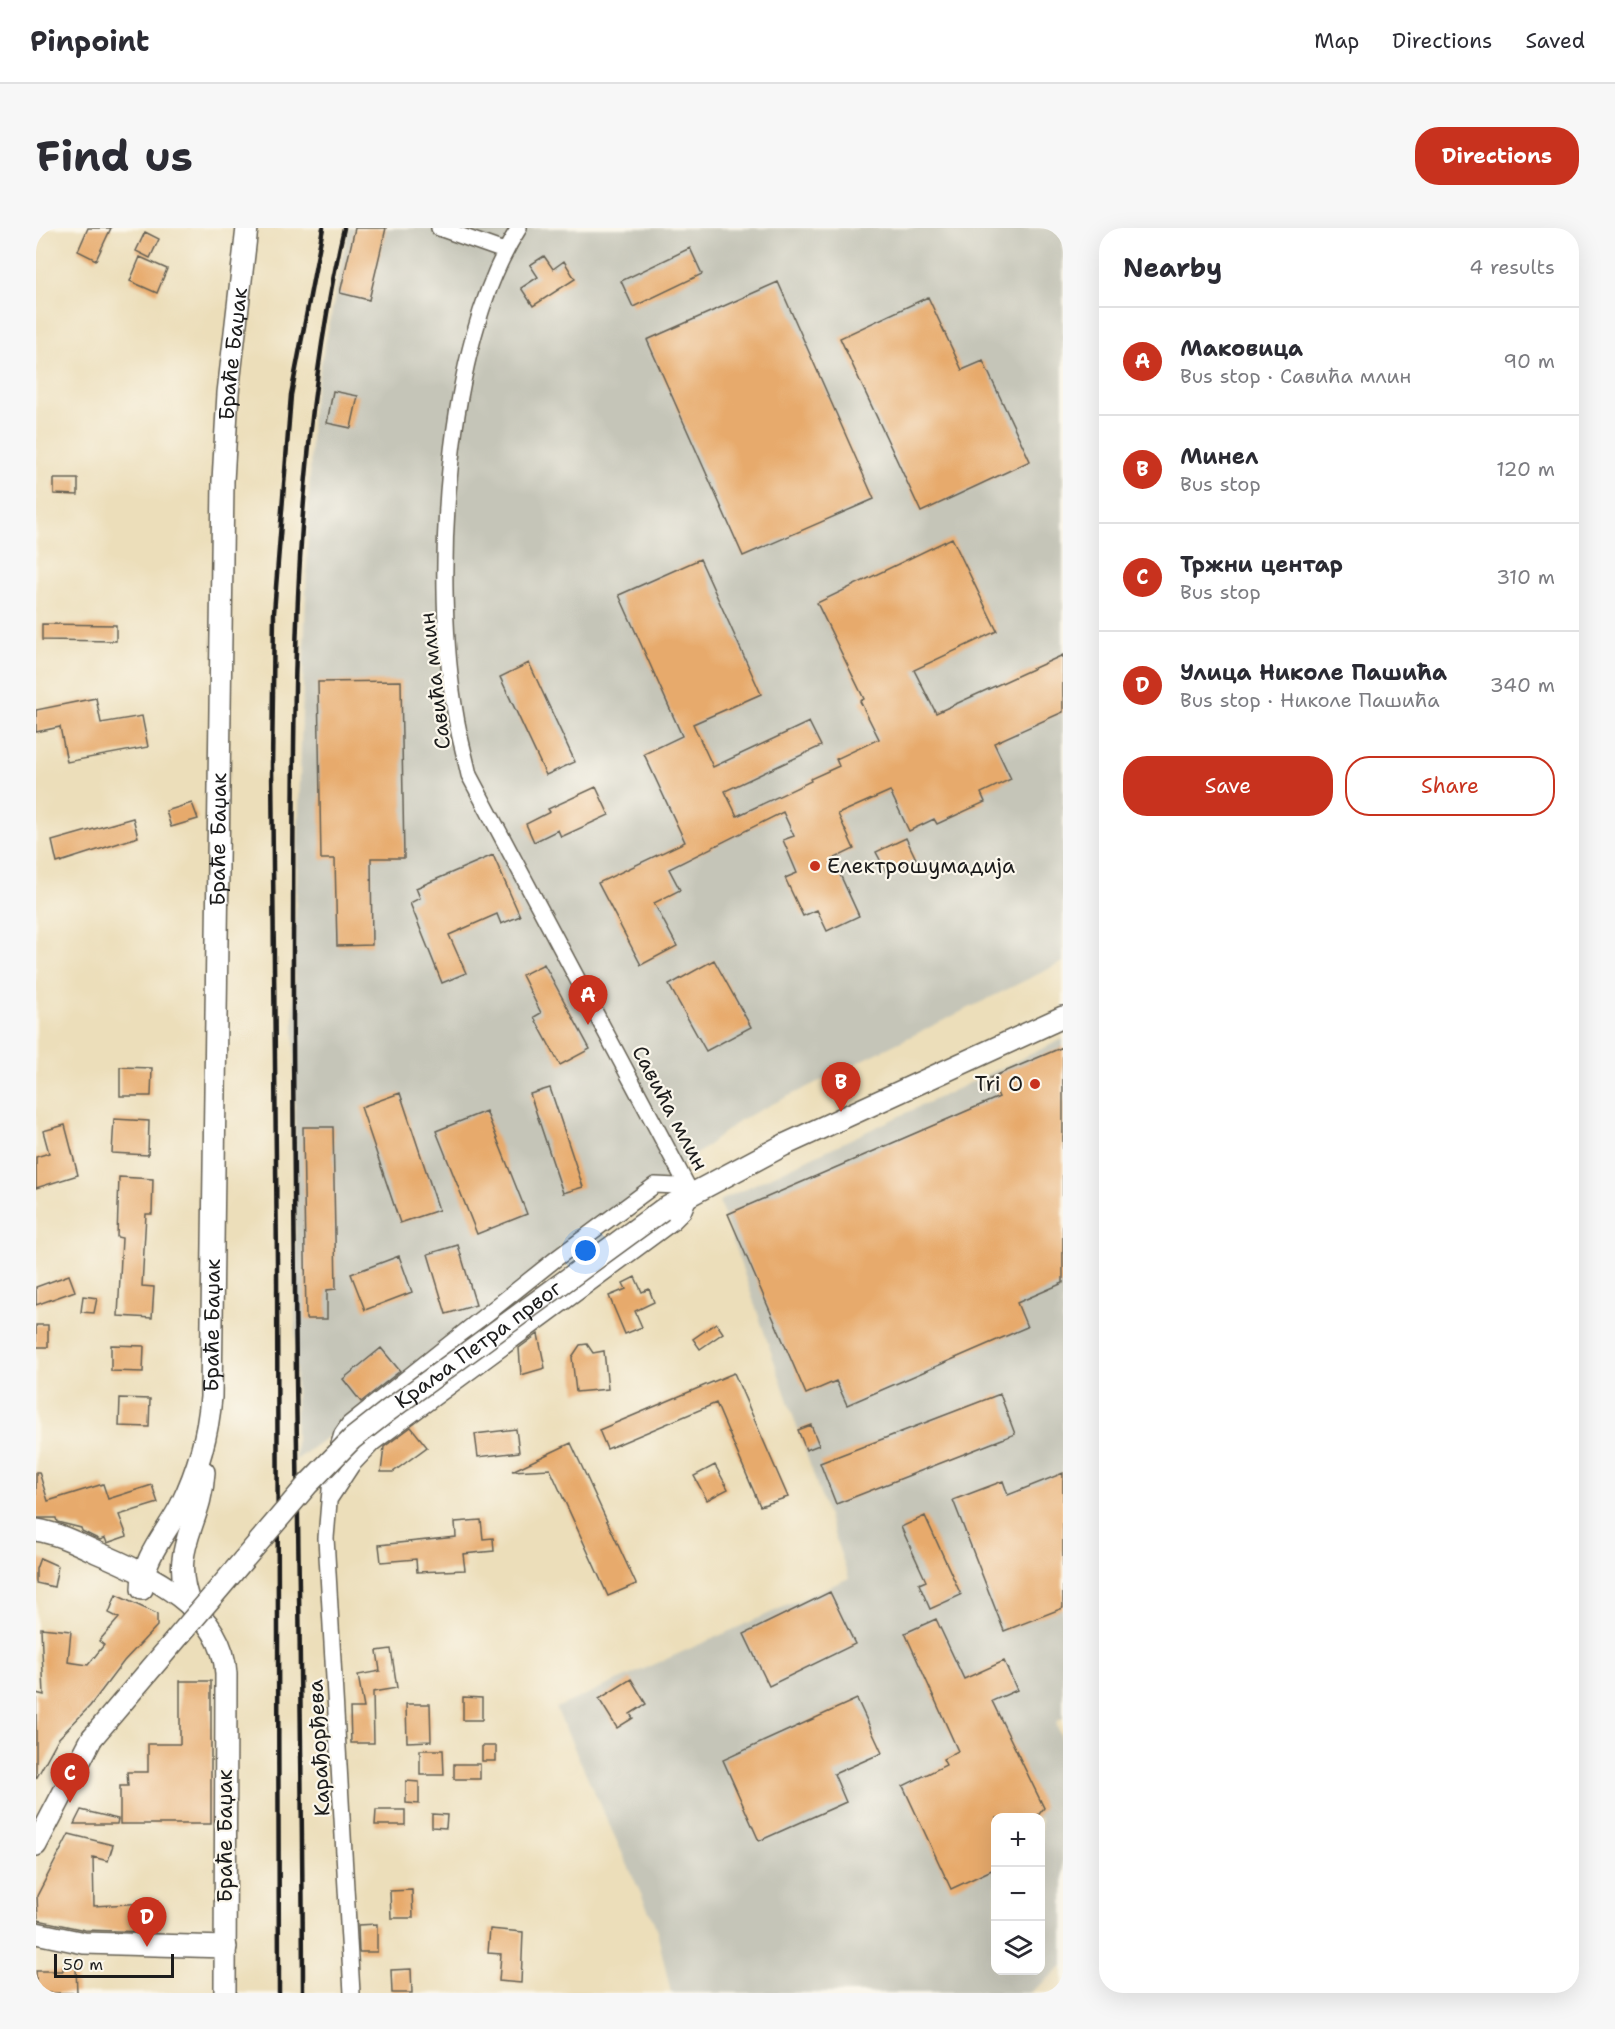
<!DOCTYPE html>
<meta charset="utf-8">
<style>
body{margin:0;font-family:"Shantell Sans",sans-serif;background:#f7f7f7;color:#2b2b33}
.controls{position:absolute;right:18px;bottom:18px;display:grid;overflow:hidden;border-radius:12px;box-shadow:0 6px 24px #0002}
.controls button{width:54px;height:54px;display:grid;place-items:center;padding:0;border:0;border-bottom:2px solid #e1e1e2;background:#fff;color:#2b2b33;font:30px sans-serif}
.scale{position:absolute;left:18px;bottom:15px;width:120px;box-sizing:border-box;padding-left:6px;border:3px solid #1c1c1c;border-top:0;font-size:16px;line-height:21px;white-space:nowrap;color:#1c1c1c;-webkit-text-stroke:4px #fbf7ec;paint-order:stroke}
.you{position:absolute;left:550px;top:1023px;width:21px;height:21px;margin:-15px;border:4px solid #fff;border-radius:50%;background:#1a73e8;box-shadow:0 0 0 9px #1a73e833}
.badge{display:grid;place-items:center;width:39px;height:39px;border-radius:50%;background:#c8321e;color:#fff;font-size:20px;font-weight:700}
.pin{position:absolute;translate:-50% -50px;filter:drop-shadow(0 2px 3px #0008)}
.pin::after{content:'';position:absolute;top:32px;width:21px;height:18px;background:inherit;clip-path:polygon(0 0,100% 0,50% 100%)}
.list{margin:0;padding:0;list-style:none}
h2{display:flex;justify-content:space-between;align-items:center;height:78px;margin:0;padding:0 24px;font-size:26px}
h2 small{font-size:20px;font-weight:400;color:#7c7c81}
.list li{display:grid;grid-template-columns:39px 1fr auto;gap:18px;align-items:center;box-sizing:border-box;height:108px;padding:0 24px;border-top:2px solid #e1e1e2}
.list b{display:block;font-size:22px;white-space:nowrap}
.list p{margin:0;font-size:20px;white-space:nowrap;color:#7c7c81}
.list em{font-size:20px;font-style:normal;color:#7c7c81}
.actions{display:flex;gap:12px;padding:18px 24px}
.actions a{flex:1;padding:14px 0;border:2px solid #c8321e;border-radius:24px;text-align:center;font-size:21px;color:#c8321e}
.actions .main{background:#c8321e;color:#fff}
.icon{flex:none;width:33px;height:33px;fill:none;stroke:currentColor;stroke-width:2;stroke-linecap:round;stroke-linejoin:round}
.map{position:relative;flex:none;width:1027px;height:1765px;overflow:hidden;border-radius:24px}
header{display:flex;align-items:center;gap:36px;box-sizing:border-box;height:84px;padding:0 30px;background:#fff;border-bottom:2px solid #e1e1e2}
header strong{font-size:28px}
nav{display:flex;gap:33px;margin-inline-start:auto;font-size:21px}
.intro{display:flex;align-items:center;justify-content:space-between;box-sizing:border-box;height:144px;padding:0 36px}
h1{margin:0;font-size:42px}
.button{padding:15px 27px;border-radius:24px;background:#c8321e;color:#fff;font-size:21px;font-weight:700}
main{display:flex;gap:36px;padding:0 36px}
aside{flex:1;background:#fff;border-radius:24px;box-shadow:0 6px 24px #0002}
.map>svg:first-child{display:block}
</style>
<header>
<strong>Pinpoint</strong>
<nav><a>Map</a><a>Directions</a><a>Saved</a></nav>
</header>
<div class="intro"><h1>Find us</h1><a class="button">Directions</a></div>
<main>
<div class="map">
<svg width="1027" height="1765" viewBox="0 0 1027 1765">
<rect width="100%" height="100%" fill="#fbf7ec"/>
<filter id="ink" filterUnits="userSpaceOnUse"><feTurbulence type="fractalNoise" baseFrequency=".0167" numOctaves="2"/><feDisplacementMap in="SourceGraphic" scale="12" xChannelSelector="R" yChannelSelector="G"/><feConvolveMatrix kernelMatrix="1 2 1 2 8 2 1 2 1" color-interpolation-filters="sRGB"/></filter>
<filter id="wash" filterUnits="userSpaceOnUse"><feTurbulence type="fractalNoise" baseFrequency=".008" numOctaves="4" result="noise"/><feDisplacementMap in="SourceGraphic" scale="24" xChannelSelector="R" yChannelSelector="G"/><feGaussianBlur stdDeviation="1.35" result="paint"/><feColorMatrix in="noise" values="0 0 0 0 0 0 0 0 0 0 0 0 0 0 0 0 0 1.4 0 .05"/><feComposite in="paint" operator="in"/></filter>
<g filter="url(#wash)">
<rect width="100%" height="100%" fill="#ecdeba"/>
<path fill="#c5c5b8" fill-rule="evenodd" d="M313,0H1027V734L704,892L467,1079L260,1232L258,733L276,180Z
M1027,811V1490L1020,1494L1027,1515V1738L994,1765H635L620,1699L520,1480L813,1350L683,973ZM960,1590H1005V1742H960Z"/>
<g id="blocks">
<path fill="#e7aa6c" d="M52,0H75L60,32L42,23Z
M319,0H350L333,72L304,65Z
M109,4L123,11L114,30L100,23Z
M654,20L666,46L597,79L585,53Z
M508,28L517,41L528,33L539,51L497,78L485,60L502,49L494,37Z
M104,29L131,41L121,65L94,53Z
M742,54L838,271L707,328L611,112Z
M892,69L926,142L947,133L994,233L885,284L804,110Z
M297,163L322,168L315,200L291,195Z
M18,251H42V267L18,266Z
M916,310L961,403L878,442L900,485L1027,427V484L958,515L975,551L945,565L949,574L901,596L898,591L873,603L854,563L802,586L818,621L797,631L823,688L791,703L781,682L767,688L749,650L761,645L747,612L758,608L747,584L633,641L644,662L618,675L641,718L605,737L562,655L649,614L608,526L646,508L583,367L664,331L725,466L657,496L677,539L773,494L785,518L689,563L701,588L775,553L774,551L803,538L800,531L843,511L824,473L828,471L781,375Z
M6,396L80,397V413L6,412Z
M493,435L539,534L510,547L464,449Z
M365,453L368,630H335L336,717L301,718L299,631H285L282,454Z
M60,470L65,495L106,488L112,519L31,534L24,499L0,504V482Z
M560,559L573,587L525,609L522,602L498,614L490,596L514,584L512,581Z
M156,575L162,591L135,599L130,583Z
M97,590L102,609L21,635L16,613Z
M870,610L880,631L851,645L840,624Z
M457,627L484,688L465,696L461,686L413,707L430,745L406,755L374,675L384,670L380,660Z
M678,732L715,799L670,823L633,757Z
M508,736L554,821L524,837L498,789L505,785L486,747Z
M1027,819V1055L981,1075L991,1099L811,1177L800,1153L770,1166L692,986L963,869L954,850Z
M84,839L116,840L115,868H84Z
M514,860L547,959L527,965L494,866Z
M364,865L403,982L364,995L325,879Z
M450,883L491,986L441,1006L400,903Z
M78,891L113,893L112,927L76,925Z
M29,897L42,947L0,960V929L13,925L7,903Z
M267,899H297L300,1061L291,1062V1091H270Z
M83,949L117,951L116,986H110L106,1058L118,1059L116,1090L82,1088L86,1010L81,1009Z
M422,1017L440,1077L410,1086L392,1026Z
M363,1028L376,1064L329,1082L315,1046Z
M33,1047L39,1063L0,1077V1059Z
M599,1049L606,1064L613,1061L618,1074L599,1083L606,1099L589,1106L573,1068L590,1061L587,1055Z
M47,1068L61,1070L58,1085L45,1084Z
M680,1095L687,1105L664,1121L657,1111Z
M0,1097H12V1119H0Z
M502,1106L509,1140L485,1147L483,1120Z
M551,1116L557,1125L568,1123L572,1161L540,1164L536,1129L544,1117Z
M75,1117L108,1118L107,1144L75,1143Z
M345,1120L364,1143L325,1174L307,1151Z
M698,1145L752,1269L724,1278L680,1175L571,1221L563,1202Z
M964,1166L979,1206L800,1276L784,1235Z
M84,1170L114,1171L113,1199L83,1198Z
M775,1197L783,1217L770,1222L762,1202Z
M375,1199L391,1219L357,1244H345L348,1219Z
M480,1201L483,1224L442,1229L439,1206Z
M535,1215L600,1356L572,1368L514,1241L476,1243Z
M679,1237L692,1261L671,1272L658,1248Z
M0,1244H3L12,1273L67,1256L72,1271L116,1257L122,1275L83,1287L91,1308L71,1315L69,1310L64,1312L46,1303L45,1300L21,1294L20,1290H0Z
M1027,1245V1380L968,1403L917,1272L967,1253L972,1267Z
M889,1288L925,1367L894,1381L883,1356L890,1353L865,1299Z
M445,1292L447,1311L457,1310L458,1323L427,1326L429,1342L381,1344L380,1331L345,1334L343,1317L420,1309L419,1294Z
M4,1330L22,1338L18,1359L0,1355V1341Z
M794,1364L819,1416L733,1458L708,1406Z
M80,1367L121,1386V1398L88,1433L54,1478L22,1511L0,1551V1465L8,1467L5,1400L35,1403L32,1434L52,1437L68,1417L63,1413L83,1390L73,1385Z
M900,1391L928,1451L968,1433L981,1462L956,1473L1008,1580L1000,1590H960V1640L915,1661L867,1558L910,1537L907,1531L922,1523L869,1405Z
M355,1421L361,1460L337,1464L338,1515H315L314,1480H328L322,1447L344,1443L341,1423Z
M595,1451L610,1476L594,1486L597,1490L581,1500L563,1471Z
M144,1453H175V1596H84V1558H92L91,1544H112V1516H144Z
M427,1469L446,1470V1492H427Z
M821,1471L846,1525L798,1546L810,1574L723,1613L687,1532Z
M370,1476H394L395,1513L371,1514Z
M446,1518H460V1533H446Z
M384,1522H407L408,1547H384Z
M418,1536H444V1551H418Z
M370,1553L383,1554V1576L370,1575Z
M45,1582L82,1591L81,1596H38Z
M340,1582H369V1597H339Z
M396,1586L411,1587L410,1600L396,1599Z
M33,1606L77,1617L72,1633L57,1629L58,1678L111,1675V1704L49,1702L2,1692L1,1668Z
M376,1662L377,1690H355L354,1663Z
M341,1696V1724H323L322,1697Z
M454,1701L487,1704L485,1755L463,1753L465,1726L452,1725Z
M40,1739L41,1765H0V1743H27V1740Z
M375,1741L376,1765H356L355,1742Z"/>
</g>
</g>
<g filter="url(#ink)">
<use href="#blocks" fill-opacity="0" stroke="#656053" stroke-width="1.5"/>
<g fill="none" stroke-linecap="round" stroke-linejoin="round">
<defs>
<path id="street" d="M403,0L468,23
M483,0C408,116 396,354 420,489C423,508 429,528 433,547L655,965
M293,1272L316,1237L337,1215L637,994L647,984L655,965
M316,1765L290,1310L296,1238L306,1206L313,1196L521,1030L619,957L641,958L655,965"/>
<g id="secondary">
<path d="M626,982L748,917L1027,789"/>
<path d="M0,1302C21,1305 41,1315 60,1324C112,1346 187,1380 190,1446L189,1765"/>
<path id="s1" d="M106,1361C106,1330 132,1303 145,1277C162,1242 172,1208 175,1169L187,253L192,165L211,0"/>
<path d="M155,1379C131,1320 165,1300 168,1244"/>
<path d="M0,1617L56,1510"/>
<path d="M0,1705L48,1715L190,1719"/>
</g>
</defs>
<use href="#street" stroke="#656053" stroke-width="18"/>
<use href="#secondary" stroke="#656053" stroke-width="24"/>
<use href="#street" stroke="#fff" stroke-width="15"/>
<use href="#secondary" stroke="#fff" stroke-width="21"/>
<path stroke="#1c1c1c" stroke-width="4.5" d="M243,1765L241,1034L236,538L238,385L255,167L287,0
M267,1765C266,1415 256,1066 257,716C258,476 254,235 308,0"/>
<defs>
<g id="secondary-bridge">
<path id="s2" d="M56,1510L272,1256L316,1211L353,1182L626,982"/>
</g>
</defs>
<use href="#secondary-bridge" stroke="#656053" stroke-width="24" stroke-linecap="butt"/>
<use href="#secondary-bridge" stroke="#fff" stroke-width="21"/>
</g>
</g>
<g fill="#c8321e" stroke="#fbf7ec" stroke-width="2">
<circle cx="779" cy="638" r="6"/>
<circle cx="999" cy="856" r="6"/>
</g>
<g text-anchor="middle" stroke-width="4.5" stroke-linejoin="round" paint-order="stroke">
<g font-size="21" fill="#1c1c1c" stroke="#fbf7ec">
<text dy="7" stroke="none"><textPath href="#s1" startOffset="1250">Браће Баџак</textPath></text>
<text transform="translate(399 453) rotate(-97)" y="7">Савића млин</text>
<text dy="7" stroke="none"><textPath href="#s1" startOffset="764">Браће Баџак</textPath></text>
<text transform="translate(634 880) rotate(62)" y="7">Савића млин</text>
<text dy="7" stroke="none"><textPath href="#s1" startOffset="278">Браће Баџак</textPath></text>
<text dy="7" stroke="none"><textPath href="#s2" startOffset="554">Краља Петра првог</textPath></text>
<text transform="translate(283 1520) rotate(-93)" y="7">Карађорђева</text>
<text transform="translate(189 1608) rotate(-90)" y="7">Браће Баџак</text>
</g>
<g font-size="21" fill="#1c1c1c" stroke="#fbf7ec" text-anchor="start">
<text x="791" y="645">Електрошумадија</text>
<text x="987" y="863" text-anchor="end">Tri O</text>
</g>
</g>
</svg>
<div class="controls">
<button>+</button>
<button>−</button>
<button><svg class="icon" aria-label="layers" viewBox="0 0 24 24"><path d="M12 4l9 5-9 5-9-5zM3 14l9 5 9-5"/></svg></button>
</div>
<div class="scale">50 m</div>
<div class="you"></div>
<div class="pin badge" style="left:552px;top:797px">A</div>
<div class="pin badge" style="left:805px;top:884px">B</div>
<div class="pin badge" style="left:34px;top:1575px">C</div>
<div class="pin badge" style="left:111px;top:1719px">D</div>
</div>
<aside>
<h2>Nearby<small>4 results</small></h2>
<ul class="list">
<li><span class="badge">A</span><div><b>Маковица</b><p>Bus stop · Савића млин</p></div><em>90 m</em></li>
<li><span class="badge">B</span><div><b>Минел</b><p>Bus stop</p></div><em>120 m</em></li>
<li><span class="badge">C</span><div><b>Тржни центар</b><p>Bus stop</p></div><em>310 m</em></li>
<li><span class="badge">D</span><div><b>Улица Николе Пашића</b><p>Bus stop · Николе Пашића</p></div><em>340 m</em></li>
</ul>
<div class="actions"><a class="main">Save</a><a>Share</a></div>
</aside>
</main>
